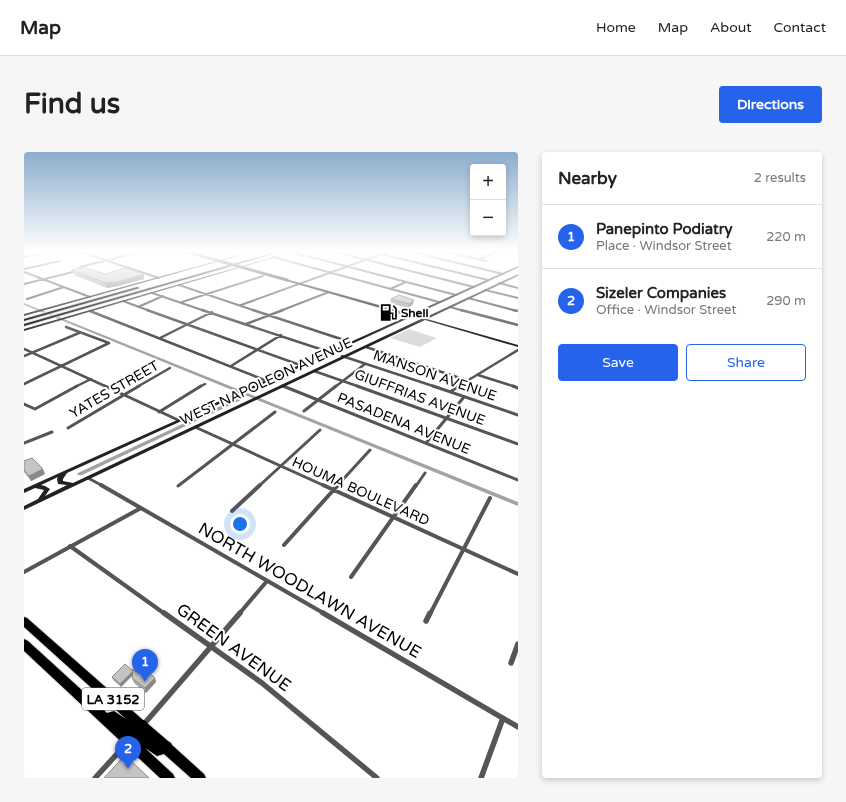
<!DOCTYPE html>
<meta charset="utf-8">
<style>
body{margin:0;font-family:"Varela Round",sans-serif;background:#f6f6f6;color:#222}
.controls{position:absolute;right:12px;top:12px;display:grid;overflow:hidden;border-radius:4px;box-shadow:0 2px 6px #0003}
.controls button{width:36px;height:36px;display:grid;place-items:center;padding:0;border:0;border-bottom:1px solid #e0e0e0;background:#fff;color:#222;font:20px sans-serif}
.you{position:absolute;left:216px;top:372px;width:14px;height:14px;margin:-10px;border:3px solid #fff;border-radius:50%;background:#1a73e8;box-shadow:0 0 0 6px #1a73e833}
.badge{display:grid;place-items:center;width:26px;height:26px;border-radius:50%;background:#2563eb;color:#fff;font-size:13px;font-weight:700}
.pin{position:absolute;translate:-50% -33px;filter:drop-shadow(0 1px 2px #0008)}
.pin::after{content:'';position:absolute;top:21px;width:14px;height:12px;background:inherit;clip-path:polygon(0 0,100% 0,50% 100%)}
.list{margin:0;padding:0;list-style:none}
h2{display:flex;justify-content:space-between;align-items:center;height:52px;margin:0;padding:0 16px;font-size:17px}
h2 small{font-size:13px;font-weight:400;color:#767676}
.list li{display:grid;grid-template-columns:26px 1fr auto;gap:12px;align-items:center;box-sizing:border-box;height:64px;padding:0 16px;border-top:1px solid #e0e0e0}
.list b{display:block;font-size:15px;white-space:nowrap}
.list p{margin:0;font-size:13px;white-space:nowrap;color:#767676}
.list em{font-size:13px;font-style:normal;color:#767676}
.actions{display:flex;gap:8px;padding:12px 16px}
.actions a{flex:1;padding:9px 0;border:1px solid #2563eb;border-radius:4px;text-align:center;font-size:14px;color:#2563eb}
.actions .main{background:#2563eb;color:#fff}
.map{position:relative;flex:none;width:494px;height:626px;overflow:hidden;border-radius:4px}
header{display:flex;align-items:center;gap:24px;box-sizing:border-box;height:56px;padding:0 20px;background:#fff;border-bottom:1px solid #e0e0e0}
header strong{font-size:19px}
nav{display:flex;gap:22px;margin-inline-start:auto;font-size:14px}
.intro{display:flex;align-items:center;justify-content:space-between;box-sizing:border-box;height:96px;padding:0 24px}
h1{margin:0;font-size:28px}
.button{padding:10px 18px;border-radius:4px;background:#2563eb;color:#fff;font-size:14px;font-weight:700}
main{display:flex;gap:24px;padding:0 24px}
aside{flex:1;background:#fff;border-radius:4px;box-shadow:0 2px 6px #0003}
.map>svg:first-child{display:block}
</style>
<header>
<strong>Map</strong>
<nav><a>Home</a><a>Map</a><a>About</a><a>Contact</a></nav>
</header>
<div class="intro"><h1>Find us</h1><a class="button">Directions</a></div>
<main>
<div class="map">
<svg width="494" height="626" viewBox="0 0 494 626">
<rect width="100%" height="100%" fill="#fff"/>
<path fill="#dcdcdc" d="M385,177L413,186L396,195L366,186Z"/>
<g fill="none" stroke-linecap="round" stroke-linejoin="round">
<path fill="#a3a3a3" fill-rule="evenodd" d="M0,151L494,350V354L221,243L219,247L58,323H54L53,322L54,321L216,245L218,242L0,153Z"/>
<defs>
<path id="highway" d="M255,99H260L0,174V172Z
M113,135L116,136L0,169V167Z
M0,465L3,466L119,568L122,569L123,571L144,589L147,591L148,593L180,622L182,626H167L140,602L133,604L121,596L149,622L151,626H136L0,499V487L4,489L83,561L90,559L102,567L0,475Z"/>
</defs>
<use href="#highway" stroke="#dbdbdb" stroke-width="2"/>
<path stroke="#555" stroke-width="2" d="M54,99L135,126
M307,99L450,135
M345,99L464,128
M384,99L479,122
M420,99L462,109
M268,100L432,143
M0,105L14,102
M249,105L415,150
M456,107L474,99
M56,115L120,99
M0,117L36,109
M0,120L66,145
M475,131L494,136
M0,132L53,119
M155,133L232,159
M366,137L382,130
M461,138L494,146
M128,141L181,159
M444,146L493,159
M3,147L40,135
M99,149L126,159
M158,150L239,124
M217,153L366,99
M114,155L139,144
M426,155L440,159
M256,159L305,140"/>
<path stroke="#555" stroke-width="2.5" d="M123,158L276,213
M178,158L305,200
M229,158L326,190
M437,158L494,173
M489,158L494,159
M66,159L243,229
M222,172L259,158
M136,186L188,160
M342,195L445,229
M0,197L83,235
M0,204L55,181
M318,204L412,235
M207,214L257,183
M290,219L336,235
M454,223L492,235
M0,232L85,191L42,175
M258,234L262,235
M51,235L67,227
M113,235L146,216
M175,235L181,232
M311,235L341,212
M433,235L494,198"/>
<path stroke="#555" stroke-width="3" d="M81,234L154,268
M259,234L494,328
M333,234L494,292
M409,234L494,263
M489,234L494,236
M426,240L435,234
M0,252L11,257L53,234
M280,259L312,234
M135,260L177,234
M171,275L301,334
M44,276L115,234
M0,291L28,280
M402,291L440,245
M64,326L79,334
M154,334L251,260
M235,334L296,278
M313,334L346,298
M392,334L401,321"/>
<path stroke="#555" stroke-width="4" d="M77,333L301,462
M299,333L494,422
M208,359L236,333
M260,393L314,333
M46,394L141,462
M0,420L117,356
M327,425L392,333
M215,462L243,429
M406,462L466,346"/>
<path stroke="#555" stroke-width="5.5" d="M140,461L238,531L353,626
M299,461L494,575
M402,469L406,461
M487,511L494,492
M120,572L216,461
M71,626L103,591
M457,626L479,566"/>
<path fill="#222" fill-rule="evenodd" d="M229,99H232L0,164V162Z
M270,99H273L0,179V177Z
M494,114V116L390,163L400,166L494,122V124L403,167L494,193V195L401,168L0,358V354L14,347L20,338L11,336L0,341V337L384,164L262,129V127L387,162ZM387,165L397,167L49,331L39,329V327L43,321ZM34,325L33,327L34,332L43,333L21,344L26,337L21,334L17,333Z"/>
<use href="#highway" fill="#000" fill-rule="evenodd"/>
<path stroke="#222" stroke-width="3" d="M160,99L263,128"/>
</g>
<path fill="#a9a9a9" d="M48,118L81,122L120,127L94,134L83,136L50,123Z
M367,147L389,152L384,156L366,151Z
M0,309L21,322L7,329L0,320Z
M108,518L112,520L131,526L132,530L122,541L110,531L108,526V523L97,535L89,528L88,525Z"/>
<path fill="#898989" d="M120,122V127L94,134L83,136L82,131Z
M390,148L389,152L384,156L385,152Z
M19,317L21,322L7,329L5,324Z
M109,519L110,522L97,535L96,532Z
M131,526L132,530L122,541L121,536Z"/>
<path fill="#c4c4c4" stroke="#898989" d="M59,115L81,122L101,116L120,122L93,130L82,131L48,118Z
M375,143L390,148L385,152L367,147Z
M8,306L19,317L5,324L0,318V309Z
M101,512L109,519L96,532L88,525Z
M119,515L131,526L121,536L108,526L109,517L112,520Z
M101,603L125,626H80Z"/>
<linearGradient id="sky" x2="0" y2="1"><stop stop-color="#8cadcc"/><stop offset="0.53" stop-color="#fff"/><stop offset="1" stop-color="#fff" stop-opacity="0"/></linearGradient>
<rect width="494" height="187" fill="url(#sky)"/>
<defs>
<symbol id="fuel-bare" viewBox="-9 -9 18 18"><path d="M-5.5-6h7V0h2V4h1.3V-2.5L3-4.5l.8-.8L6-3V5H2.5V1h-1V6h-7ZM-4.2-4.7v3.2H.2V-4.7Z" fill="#000" stroke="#fff" stroke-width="2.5" paint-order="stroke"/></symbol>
</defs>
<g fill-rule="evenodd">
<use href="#fuel-bare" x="352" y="148" width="25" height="25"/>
</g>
<g text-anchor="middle" stroke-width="4" stroke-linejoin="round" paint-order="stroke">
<g font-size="12" font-weight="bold" fill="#000" stroke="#fff" text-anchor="start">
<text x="377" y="165">Shell</text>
</g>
<rect fill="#fff" stroke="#4c4c4c" stroke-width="1" x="58" y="536" width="62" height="22" rx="3"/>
<g font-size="13" font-weight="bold" fill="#000">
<text x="89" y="552">LA 3152</text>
</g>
<g font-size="14" fill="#000" stroke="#fff">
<text transform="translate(411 223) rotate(19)" y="5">MANSON AVENUE</text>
<text transform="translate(242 229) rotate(-25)" y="5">WEST NAPOLEON AVENUE</text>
<text transform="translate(90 237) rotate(-30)" y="5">YATES STREET</text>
<text transform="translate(396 245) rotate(20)" y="5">GIUFFRIAS AVENUE</text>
<text transform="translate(380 271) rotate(22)" y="5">PASADENA AVENUE</text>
<text transform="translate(337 339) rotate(24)" y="5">HOUMA BOULEVARD</text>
</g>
<g font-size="17" fill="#000" stroke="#fff">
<text transform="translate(286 438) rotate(30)" y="6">NORTH WOODLAWN AVENUE</text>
<text transform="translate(210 495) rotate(36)" y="6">GREEN AVENUE</text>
</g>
</g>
</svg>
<div class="controls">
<button>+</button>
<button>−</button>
</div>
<div class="you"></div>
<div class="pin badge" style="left:121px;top:530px">1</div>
<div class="pin badge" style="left:104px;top:617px">2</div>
</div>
<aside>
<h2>Nearby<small>2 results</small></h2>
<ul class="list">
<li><span class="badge">1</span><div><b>Panepinto Podiatry</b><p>Place · Windsor Street</p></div><em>220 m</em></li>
<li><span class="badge">2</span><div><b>Sizeler Companies</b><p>Office · Windsor Street</p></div><em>290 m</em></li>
</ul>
<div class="actions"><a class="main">Save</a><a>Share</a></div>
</aside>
</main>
